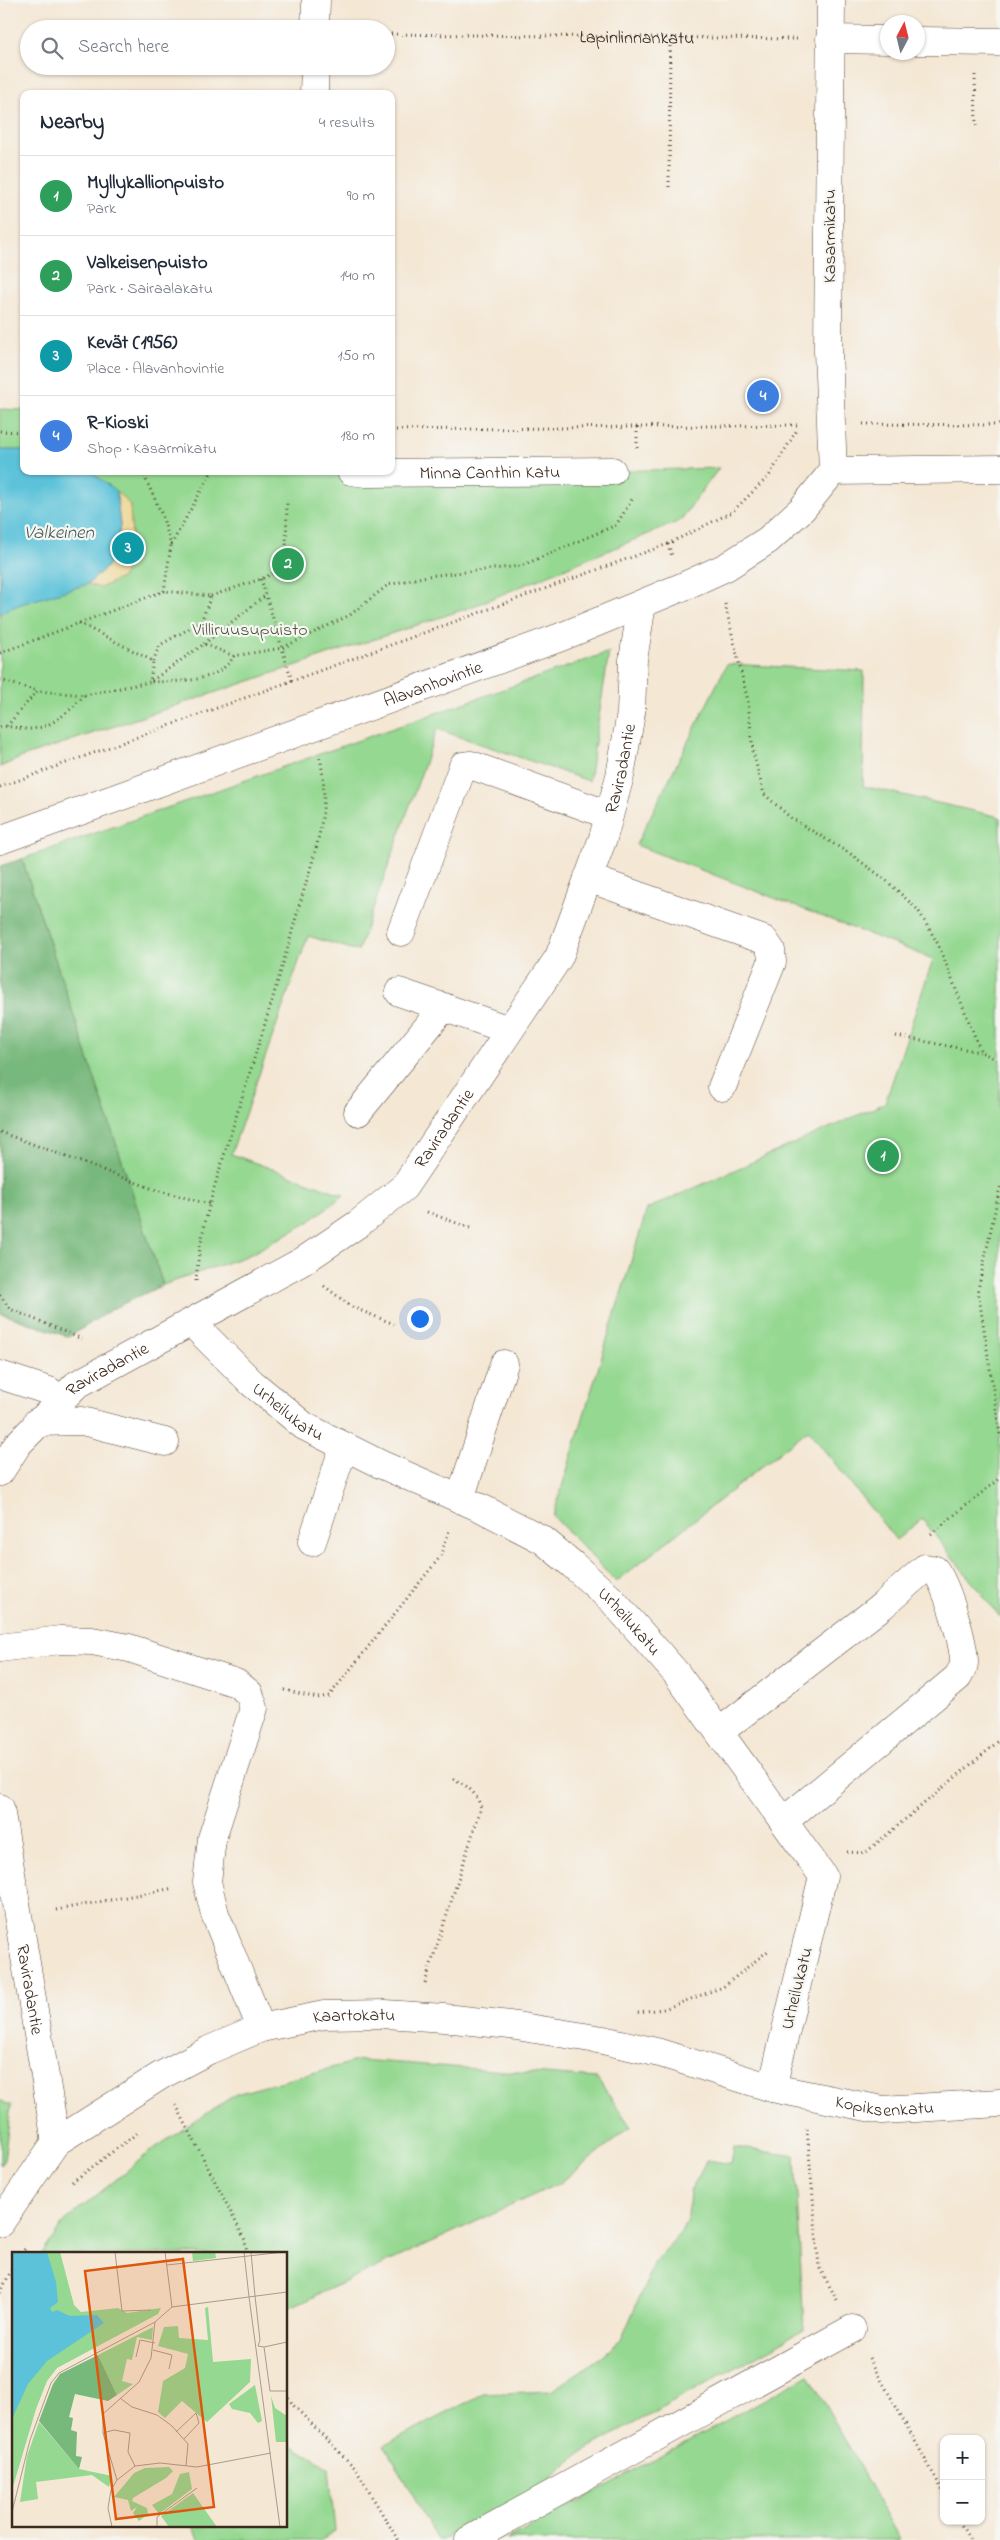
<!DOCTYPE html>
<meta charset="utf-8">
<style>
body{margin:0;font-family:"Indie Flower",sans-serif;background:#f6f6f7;color:#1f2937}
.controls{position:absolute;right:15px;bottom:15px;display:grid;overflow:hidden;border-radius:10px;box-shadow:0 1px 4px #0004}
.controls button{width:45px;height:45px;display:grid;place-items:center;padding:0;border:0;border-bottom:1px solid #e0e1e3;background:#fff;color:#1f2937;font:25px sans-serif}
.compass{position:absolute;left:880px;top:15px;width:45px;height:45px;border-radius:50%;background:#fff;box-shadow:0 1px 4px #0004;rotate:7deg}
.you{position:absolute;left:419px;top:1318px;width:18px;height:18px;margin:-12px;border:4px solid #fff;border-radius:50%;background:#1a73e8;box-shadow:0 0 0 8px #1a73e833}
.badge{display:grid;place-items:center;width:32px;height:32px;border-radius:50%;background:#d1495b;color:#fff;font-size:16px;font-weight:700}
.pin{position:absolute;translate:-50% -50%;border:2px solid #fff;box-shadow:0 1px 5px #0006}
.list{margin:0;padding:0;list-style:none}
h2{display:flex;justify-content:space-between;align-items:center;height:65px;margin:0;padding:0 20px;font-size:21px}
h2 small{font-size:16px;font-weight:400;color:#747a83}
.list li{display:grid;grid-template-columns:32px 1fr auto;gap:15px;align-items:center;box-sizing:border-box;height:80px;padding:0 20px;border-top:1px solid #e0e1e3}
.list b{display:block;font-size:19px;white-space:nowrap}
.list p{margin:0;font-size:16px;white-space:nowrap;color:#747a83}
.list em{font-size:16px;font-style:normal;color:#747a83}
.icon{flex:none;width:28px;height:28px;fill:none;stroke:currentColor;stroke-width:2;stroke-linecap:round;stroke-linejoin:round}
.map{position:relative;flex:none;width:1000px;height:2540px;overflow:hidden}
.search{position:absolute;background:#fff;box-shadow:0 1px 4px #0004;left:20px;top:20px;width:375px;height:55px;display:flex;align-items:center;gap:12px;box-sizing:border-box;padding:0 18px;border-radius:28px;color:#747a83;font-size:19px}
.panel{position:absolute;background:#fff;box-shadow:0 1px 4px #0004;left:20px;top:90px;width:375px;height:385px;border-radius:10px}
.map>svg:first-child{display:block}
</style>
<div class="map">
<svg width="1000" height="2540" viewBox="0 0 1000 2540">
<rect width="100%" height="100%" fill="#f6f6f2"/>
<filter id="ink" filterUnits="userSpaceOnUse"><feTurbulence type="fractalNoise" baseFrequency=".02" numOctaves="2"/><feDisplacementMap in="SourceGraphic" scale="10" xChannelSelector="R" yChannelSelector="G"/><feConvolveMatrix kernelMatrix="1 2 1 2 8 2 1 2 1" color-interpolation-filters="sRGB"/></filter>
<filter id="wash" filterUnits="userSpaceOnUse"><feTurbulence type="fractalNoise" baseFrequency=".0096" numOctaves="4" result="noise"/><feDisplacementMap in="SourceGraphic" scale="20" xChannelSelector="R" yChannelSelector="G"/><feGaussianBlur stdDeviation="1.12" result="paint"/><feColorMatrix in="noise" values="0 0 0 0 0 0 0 0 0 0 0 0 0 0 0 0 0 1.4 0 .05"/><feComposite in="paint" operator="in"/></filter>
<g filter="url(#wash)">
<rect width="100%" height="100%" fill="#f4e7d4"/>
<path fill="#94d891" stroke="#688158" d="M0,409L24,410V471H612L719,468L680,521L471,607L25,756L0,767Z
M609,652L589,781L437,729L358,951L308,936L231,1154L344,1195L307,1223L249,1255L163,1285L22,859Z
M727,664L864,671L863,786L1000,817V1617L922,1519L896,1540L808,1430L616,1582L553,1516L647,1209L885,1103L933,959L636,845Z
M360,2060L597,2078L631,2127L560,2183L286,2309V2254H42L63,2223L152,2150L236,2094Z
M0,2101L11,2105L4,2160L0,2165Z
M734,2147L795,2156L804,2330L580,2453L562,2468L549,2483L443,2540H438L384,2445L483,2394L551,2391L601,2357L621,2340L655,2262L681,2232L688,2216L690,2191L708,2160L731,2164Z
M809,2375L900,2540H507Z
M286,2442L329,2468L335,2532L319,2540H199L192,2526H286Z"/>
<path fill="#77b87b" stroke="#59714c" d="M22,859L163,1285L112,1309L69,1337L0,1313V866Z"/>
<path fill="#eeda9e" stroke="#94825e" d="M116,491L130,505L133,555L123,577L100,588L88,584L115,559L120,525Z"/>
<path fill="#5cc2d9" stroke="#4c767c" d="M0,450H24V471H90L116,491L120,525L115,559L88,584L21,604L0,613Z"/>
</g>
<g filter="url(#ink)">
<g fill="none" stroke-linecap="round" stroke-linejoin="round">
<defs>
<g id="minor">
<path d="M831,0L828,351L833,471"/>
<path d="M315,29L316,0"/>
<path d="M830,39L888,40"/>
<path d="M918,41L1000,42"/>
<path d="M314,94L315,66"/>
<path id="s2" d="M351,471L366,473L612,471"/>
<path d="M588,878L764,940L771,950L772,962L722,1087"/>
<path d="M401,932L463,766L471,765L609,815"/>
<path d="M399,992L509,1030"/>
<path d="M358,1112L444,1007"/>
<path id="s3" d="M192,1323L252,1383L304,1426L380,1464L483,1509L543,1540L573,1565L612,1600L676,1673L823,1876L772,2088"/>
<path d="M0,1375L49,1391L60,1400"/>
<path d="M37,1422L82,1421L165,1442"/>
<path id="s4" d="M0,1472L18,1444L76,1385L303,1261L358,1224L404,1187L559,957L603,838L620,776L631,713L633,660L642,604"/>
<path d="M460,1499L504,1364"/>
<path d="M312,1542L344,1446"/>
<path d="M0,1648L60,1640L92,1641L129,1648L236,1683L249,1693L254,1708L212,1838L207,1882L215,1914L261,2028"/>
<path d="M719,1732L882,1606L925,1568L935,1570C947,1586 964,1642 964,1663C964,1668 960,1672 958,1677L784,1821"/>
<path id="s5" d="M0,1808L56,2142"/>
<path id="s6" d="M0,2223L56,2142L72,2132L160,2076L209,2050L261,2028L324,2015L385,2014L444,2018L510,2025L603,2040L660,2053L772,2088L882,2110L1000,2103"/>
<path d="M469,2540L852,2329"/>
</g>
<g id="major">
<path id="s7" d="M0,840L561,637L682,587L726,567L768,540L802,509L833,471L1000,469"/>
</g>
</defs>
<use href="#minor" stroke="#574639" stroke-width="29"/>
<use href="#major" stroke="#574639" stroke-width="29"/>
<g stroke="#574639" stroke-width="3" stroke-dasharray="1 4" stroke-linecap="butt">
<path id="s1" d="M386,34L797,39"/>
<path d="M975,75L976,129"/>
<path d="M669,187L670,38"/>
<path d="M863,424L1000,425"/>
<path d="M637,427V449"/>
<path d="M391,430L797,425"/>
<path d="M0,431L24,432"/>
<path d="M142,471L162,515L171,545L212,471"/>
<path d="M668,544L672,556"/>
<path d="M261,579L292,681"/>
<path d="M211,596L261,579L279,571L286,553L287,502"/>
<path d="M725,604L748,701L753,752L764,794L791,818L852,855L887,881L918,910L938,944L981,1052L1000,1061"/>
<path d="M79,623L153,661L150,682L85,695"/>
<path d="M204,644L266,595"/>
<path d="M0,653L164,591L171,545"/>
<path d="M234,656L204,644L150,682C179,681 217,684 234,656L282,648L350,615L388,585L427,576L521,566L616,525L633,498"/>
<path d="M153,661L160,645L201,622L211,596L164,591"/>
<path d="M0,680L37,691"/>
<path d="M0,727C10,725 18,729 28,729C52,729 69,711 85,695L37,691L7,726"/>
<path d="M0,787L668,544L732,512L769,476L797,430"/>
<path d="M896,1036L980,1052"/>
<path d="M0,1132L156,1190L209,1204"/>
<path d="M1000,1187L978,1290L1000,1435"/>
<path d="M427,1212L470,1228"/>
<path d="M196,1281C200,1225 219,1173 235,1120C257,1050 279,980 298,910C313,857 332,813 320,758"/>
<path d="M324,1286L352,1307L394,1324"/>
<path d="M0,1295L10,1309L82,1339"/>
<path d="M931,1534L1000,1478"/>
<path d="M284,1690L317,1698L329,1696L440,1557L449,1531"/>
<path d="M847,1852L865,1853L1000,1740"/>
<path d="M56,1910L174,1888"/>
<path d="M425,1983L481,1808C477,1792 466,1785 452,1778"/>
<path d="M638,2012L664,2009L723,1987L769,1950"/>
<path d="M176,2105L245,2240L247,2254"/>
<path d="M807,2129L819,2267L837,2300"/>
<path d="M72,2182L139,2132"/>
<path d="M21,2254L27,2246"/>
<path d="M0,2293L14,2265"/>
<path d="M869,2358L944,2493"/>
<path d="M286,2393L293,2405L355,2468L398,2540"/>
<path d="M959,2521L970,2540"/>
</g>
<use href="#minor" stroke="#fff" stroke-width="28"/>
<use href="#major" stroke="#fff" stroke-width="28"/>
</g>
</g>
<g text-anchor="middle" stroke-width="4.5" stroke-linejoin="round" paint-order="stroke">
<g font-size="18" fill="#3b2a1e" stroke="#f6f6f2">
<text dy="6" stroke="none"><textPath href="#s1" startOffset="251">Lapinlinnankatu</textPath></text>
<text transform="translate(829 236) rotate(-90)" y="6">Kasarmikatu</text>
<text dy="6" stroke="none"><textPath href="#s2" startOffset="139">Minna Canthin Katu</textPath></text>
<text dy="6" stroke="none"><textPath href="#s7" startOffset="460">Alavanhovintie</textPath></text>
<text dy="6" stroke="none"><textPath href="#s4" startOffset="976">Raviradantie</textPath></text>
<text dy="6" stroke="none"><textPath href="#s4" startOffset="571">Raviradantie</textPath></text>
<text dy="6" stroke="none"><textPath href="#s4" startOffset="151">Raviradantie</textPath></text>
<text dy="6" stroke="none"><textPath href="#s3" startOffset="131">Urheilukatu</textPath></text>
<text dy="6" stroke="none"><textPath href="#s3" startOffset="536">Urheilukatu</textPath></text>
<text transform="translate(796 1988) rotate(-76)" y="6">Urheilukatu</text>
<text dy="6" stroke="none"><textPath href="#s5" startOffset="184">Raviradantie</textPath></text>
<text dy="6" stroke="none"><textPath href="#s6" startOffset="428">Kaartokatu</textPath></text>
<text dy="6" stroke="none"><textPath href="#s6" startOffset="969">Kopiksenkatu</textPath></text>
</g>
<g font-size="18" fill="#51563b" stroke="#f6f6f2">
<text x="250" y="635">Villiruusupuisto</text>
</g>
<g font-size="19" font-style="italic" fill="#455856" stroke="#f6f6f2">
<text x="59" y="538">Valkeinen</text>
</g>
</g>
<g transform="translate(12 2252)">
<rect width="275" height="275" fill="#f4e7d4"/>
<path d="M0,0H48L62,53L69,60L106,56L115,61L149,56L146,62L45,116L35,129L24,157L0,238ZM180,0H203L204,6L181,9ZM196,55L201,110L239,107L238,130L195,170L170,149L153,166L146,160L151,129L173,116L176,102L146,94L152,75L166,74L167,86L196,88L193,56ZM141,75L140,88L125,85L120,108L115,107L110,129L121,132L105,143L86,103ZM243,133L250,169L246,171L238,161L220,157L217,152ZM259,144L263,156L275,164V190H264ZM27,170L67,217L100,224L97,235L80,223L24,230L26,247L8,250L15,204ZM157,215L161,219L154,226L121,246L120,249L135,256L136,262L127,269L121,261L125,255L119,259L116,248L102,245L122,221L133,216ZM177,220L180,237L147,262L140,253L160,242L168,222ZM181,241L205,275H157L149,264Z" fill="#94d891"/>
<path d="M86,103L105,143L96,149L63,142L57,165L61,166L59,178L65,180L64,204L70,205L67,217L27,169L41,132L48,122Z" fill="#77b87b"/>
<path d="M0,0H35L44,30L46,50L38,56L40,60L45,58L58,64L85,63L92,71L35,109L16,132L0,167Z" fill="#5cc2d9"/>
<path fill="none" stroke="#aa9b8b" stroke-width="1" d="M103,0L110,59L139,58M153,0L160,55M232,0L237,45M239,0L243,44M155,13L272,0M243,44L248,88L246,94M237,45L268,275M246,94L252,95L258,139H275M252,95L275,90M141,98L160,103L157,117M124,105L128,88L143,91M108,146L120,155L145,163L160,174L176,192L174,214M164,180L184,161L187,171L172,187M91,181L102,178L118,181L116,200L123,214M105,228L91,181V162L127,130L139,106L143,70M0,260L18,188L39,131L47,121L143,70L160,55L275,40M100,275L96,256L99,238L105,228L123,214L148,211L185,215L259,201M145,275V265L185,236"/>
<path fill="#df570d" fill-opacity="0.15" stroke="#df570d" stroke-width="2.5" d="M171,7L202,255L104,267L73,19Z"/>
<rect width="275" height="275" fill="none" stroke="#3b2a1e" stroke-width="2.5"/>
</g>
</svg>
<div class="controls">
<button>+</button>
<button>−</button>
</div>
<svg class="compass" viewBox="-18 -18 36 36"><path d="M0-13l5 13h-10z" fill="#e53935"/><path d="M0 13l5-13h-10z" fill="#747a83"/></svg>
<div class="you"></div>
<div class="pin badge" style="left:883px;top:1156px;background:#2e9e5b">1</div>
<div class="pin badge" style="left:288px;top:564px;background:#2e9e5b">2</div>
<div class="pin badge" style="left:128px;top:548px;background:#0f9aa8">3</div>
<div class="pin badge" style="left:763px;top:396px;background:#3f7fe0">4</div>
<div class="search"><svg class="icon" aria-label="search" viewBox="0 0 24 24"><circle cx="10" cy="10" r="6"/><path d="M15 15l6 6"/></svg>Search here</div>
<section class="panel">
<h2>Nearby<small>4 results</small></h2>
<ul class="list">
<li><span class="badge" style="background:#2e9e5b">1</span><div><b>Myllykallionpuisto</b><p>Park</p></div><em>90 m</em></li>
<li><span class="badge" style="background:#2e9e5b">2</span><div><b>Valkeisenpuisto</b><p>Park · Sairaalakatu</p></div><em>140 m</em></li>
<li><span class="badge" style="background:#0f9aa8">3</span><div><b>Kevät (1956)</b><p>Place · Alavanhovintie</p></div><em>150 m</em></li>
<li><span class="badge" style="background:#3f7fe0">4</span><div><b>R-Kioski</b><p>Shop · Kasarmikatu</p></div><em>180 m</em></li>
</ul>
</section>
</div>
